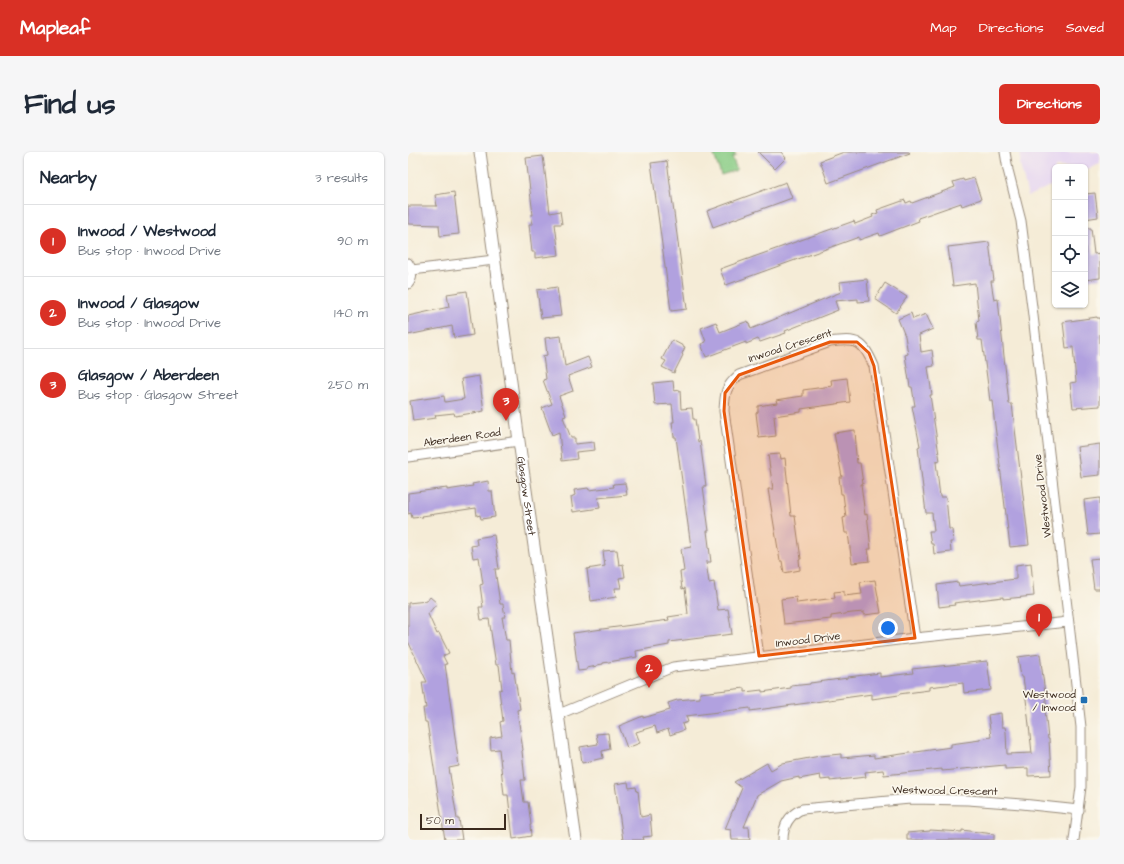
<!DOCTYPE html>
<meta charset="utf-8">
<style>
body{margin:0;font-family:"Architects Daughter",sans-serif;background:#f6f6f7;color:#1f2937}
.controls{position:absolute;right:12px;top:12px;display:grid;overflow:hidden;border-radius:6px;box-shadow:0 1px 3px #0004}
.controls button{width:36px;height:36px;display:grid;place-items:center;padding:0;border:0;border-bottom:1px solid #e0e1e3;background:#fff;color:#1f2937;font:20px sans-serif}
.scale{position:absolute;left:12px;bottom:10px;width:86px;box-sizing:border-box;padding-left:4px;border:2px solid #3b2a1e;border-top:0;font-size:11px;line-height:14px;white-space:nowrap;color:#3b2a1e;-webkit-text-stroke:3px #fbf7ec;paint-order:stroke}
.you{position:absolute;left:480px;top:476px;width:14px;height:14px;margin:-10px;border:3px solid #fff;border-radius:50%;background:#1a73e8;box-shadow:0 0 0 6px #1a73e833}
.badge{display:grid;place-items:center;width:26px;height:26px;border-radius:50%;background:#d93025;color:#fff;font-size:13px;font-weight:700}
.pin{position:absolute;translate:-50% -33px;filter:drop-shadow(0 1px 2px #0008)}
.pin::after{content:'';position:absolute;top:21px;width:14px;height:12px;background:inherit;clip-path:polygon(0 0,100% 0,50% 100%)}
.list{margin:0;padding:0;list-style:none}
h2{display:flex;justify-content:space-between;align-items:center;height:52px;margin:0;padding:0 16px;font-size:17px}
h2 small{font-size:13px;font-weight:400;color:#747a83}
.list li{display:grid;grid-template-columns:26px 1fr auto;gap:12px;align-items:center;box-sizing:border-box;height:72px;padding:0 16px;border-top:1px solid #e0e1e3}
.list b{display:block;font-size:15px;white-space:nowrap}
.list p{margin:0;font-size:13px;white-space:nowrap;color:#747a83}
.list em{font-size:13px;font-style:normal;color:#747a83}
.icon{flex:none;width:22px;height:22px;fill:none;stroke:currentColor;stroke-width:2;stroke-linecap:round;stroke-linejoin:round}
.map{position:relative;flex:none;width:692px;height:688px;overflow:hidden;border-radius:6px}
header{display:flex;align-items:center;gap:24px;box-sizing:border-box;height:56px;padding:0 20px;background:#d93025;color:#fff}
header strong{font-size:19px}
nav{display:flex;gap:22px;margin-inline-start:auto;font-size:14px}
.intro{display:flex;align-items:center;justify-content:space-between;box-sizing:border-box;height:96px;padding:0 24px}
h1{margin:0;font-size:28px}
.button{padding:10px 18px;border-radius:6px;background:#d93025;color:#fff;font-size:14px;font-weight:700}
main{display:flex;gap:24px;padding:0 24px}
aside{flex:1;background:#fff;border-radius:6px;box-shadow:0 1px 3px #0004}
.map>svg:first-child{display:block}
</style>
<header>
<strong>Mapleaf</strong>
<nav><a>Map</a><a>Directions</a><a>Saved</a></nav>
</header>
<div class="intro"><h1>Find us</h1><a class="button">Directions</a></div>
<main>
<aside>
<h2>Nearby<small>3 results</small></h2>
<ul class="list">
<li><span class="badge">1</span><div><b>Inwood / Westwood</b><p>Bus stop · Inwood Drive</p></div><em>90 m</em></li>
<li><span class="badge">2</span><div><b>Inwood / Glasgow</b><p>Bus stop · Inwood Drive</p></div><em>140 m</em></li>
<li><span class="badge">3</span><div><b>Glasgow / Aberdeen</b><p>Bus stop · Glasgow Street</p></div><em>250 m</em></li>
</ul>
</aside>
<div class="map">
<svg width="692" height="688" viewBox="0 0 692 688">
<rect width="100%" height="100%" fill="#fbf7ec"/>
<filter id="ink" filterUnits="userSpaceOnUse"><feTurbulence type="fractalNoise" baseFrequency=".025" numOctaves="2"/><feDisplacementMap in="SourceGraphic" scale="8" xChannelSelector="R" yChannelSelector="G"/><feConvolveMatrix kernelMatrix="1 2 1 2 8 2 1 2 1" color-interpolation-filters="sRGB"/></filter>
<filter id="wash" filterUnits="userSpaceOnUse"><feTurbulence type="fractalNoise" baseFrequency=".012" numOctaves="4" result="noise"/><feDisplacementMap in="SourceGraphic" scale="16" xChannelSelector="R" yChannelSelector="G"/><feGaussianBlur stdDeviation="0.9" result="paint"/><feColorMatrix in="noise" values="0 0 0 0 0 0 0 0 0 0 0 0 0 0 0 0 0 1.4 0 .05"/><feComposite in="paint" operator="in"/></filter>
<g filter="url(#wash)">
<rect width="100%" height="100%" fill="#f5ecd7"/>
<path fill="#e4d3f1" d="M613,0H692V12L677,18V15H647V32L620,44L612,13Z"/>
<path fill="#89cc85" stroke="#627b52" d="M305,0H326L328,4L324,5L329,18L313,23Z"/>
<g id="blocks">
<path fill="#b1a1df" d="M350,0H373L378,6L367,17Z
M436,0H501L502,1L420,31L412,9Z
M135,4L142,61L152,59L154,72H147L151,103L127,106V100H124L121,72H125L123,63H125L118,6Z
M259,9L279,157L263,159L243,11Z
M566,26L573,47L554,54L553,51L510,66L511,69L472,84L471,81L451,88V85L318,133L312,117L446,69L447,72L465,65L464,63L470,61L469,58L497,48L498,51L503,49L504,51L547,35L545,30L555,27L556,29Z
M378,30L384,46L305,75L299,59Z
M46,40L51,82L32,84L31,73L0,72V54H29L27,43Z
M687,41L690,65L677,67V42Z
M677,76H683L686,102L692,101V126L677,128Z
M581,90L586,129H583L586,148L590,147L601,252H604L621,393L602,395L584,249H582L574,188H570L568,170L571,169L567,131L545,134L540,95Z
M459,127L461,149L450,150V147L427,149L430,158L377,179L378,181L352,190L350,187L338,192V190L298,205L293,192L298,190L293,176L308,170L312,180L340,169L343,177L433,140L432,130Z
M477,131L499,145L488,161L467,147Z
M149,135L153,164L133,166L129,138Z
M59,139L65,183L46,186L44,174L0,183V164L41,155L39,142Z
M503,161L505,167L518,162L525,177L511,183L513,200L524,198L526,214L520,215L524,243H522L532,309L528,310L532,345H538L541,377H544L545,390H542L543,400L526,402L525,392H523L521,379H526L524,361H518L510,295L512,294L504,254H507L504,235H502L497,203L500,202L497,184L490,167Z
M689,165V166H692V254L665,256L662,231L668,230L665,195L658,196L655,170Z
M153,184L157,214L180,205L184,215L160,224L165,239L151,244L158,264L155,265L163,286H167V292L186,290L187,298L168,300L169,307L154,309L151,280L144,283L134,256L144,252L135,228L138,227L135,204L139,203L137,186Z
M264,188L277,195L274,202L275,203L266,221L254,215L258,209L254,207Z
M71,224L76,259L47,264L46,261L27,263L28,266L5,269L2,249L36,244L37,250L56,247L53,227Z
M439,226L442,250L393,257V260L366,264L368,284L351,286L348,261L350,260V254L369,251L368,248L395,244V238L424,234L423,228Z
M265,229L266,239L272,238L273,257L284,256L285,267H287L290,290L292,289L298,334H295L301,379H299L303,410H298L301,431L306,430L310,458L320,457L324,482L261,490V493L228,499L229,505L195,511V512L189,513V514L179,516V518L170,519L165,481L261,468L260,465L280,462L277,436L274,437L272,420L276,419L273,397L283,395L268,285H266L264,270H266L264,252L247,253L245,231Z
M447,278L448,293H447L449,311H452L455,332H453L457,363L459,362L463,397H460L462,409L444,411L440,381H437L435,366L438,365L435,342H433L431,325H434L426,281Z
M692,292V323L673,325L669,295Z
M372,302L373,307L377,306L383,364H387L393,407H391L392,418L376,421L374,409H372L360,337H365L360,303Z
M80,329L81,339H84L87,365L73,367L72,363L69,364L68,356L14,364L15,365L4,366L3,361L0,362V341L39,336V338L65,334L64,332Z
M217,331L219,343L190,346L192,356L165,360L163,345L167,343L166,338L180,336L181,338L206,335L205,332Z
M692,346V382L680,383L676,348Z
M86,383L91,417H87L92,452H95L97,465H94L98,488H101L104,521L106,520L112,557L109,558L115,598L114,599L117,628H113L116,650H120L123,673H122L123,684L105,687L100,643H96L91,597L83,598L82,586L94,584L92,570L95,569L91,538L94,537L91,513H88L81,467L73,468L71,455H75L72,433L75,432L71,405L65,406L63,394L69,393L68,386Z
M209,398L211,413L215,412L217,425L211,426L213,436H207L208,445L183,449L179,417L197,414L195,399Z
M692,406V437H686L682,407Z
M623,411L626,444L595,447V445L546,451L547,453L531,455L529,433L550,430L551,434L608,427V413Z
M467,428L473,461L456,463V460L444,461L423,464V467L376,472L373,447L388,445L389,451L427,446L426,440L436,439V444L454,442L452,430Z
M22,445L29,451L20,462L29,482L31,481L41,501L35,504L39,512H37L51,614L41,616L49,667H51L54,688H37L19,570H17L15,556H18L14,530H19L0,489V451L19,449Z
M632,502L639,557H637L640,587H641L643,623L620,624V616L597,617V613L534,619V617L476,623L475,618L457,620L458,625L422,629V627L413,628L412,623L391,627V625L373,629L349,643L336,675H341L342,688H324L323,678L317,677L334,636L326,630L359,611L363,618L375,611L412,604L433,602V606L466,603V606L543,595V592L572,588V587L583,585L580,563L593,561L594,575H597L598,580L599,602L624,601L619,555L615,525H613L610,505Z
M579,509L583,538L556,541L555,531L521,535V538L491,542V543L464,547V542L342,559V556L278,564L280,570L274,572L276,578L262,583L260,577L249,581L247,574L228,580L232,591L219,596L211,574L235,564V566L262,558L260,551L269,548L292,546V541L337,536V540L354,538V540L383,536V534L402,532V531L440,526V525L472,521V525L505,521L504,517Z
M200,581L202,597L194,599L195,606L174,611L172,595L190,592L188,582Z
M220,630L221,636L228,635L229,640L230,639L233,665L242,663L244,684L235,685L236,688H215L207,632Z
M522,678L554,680V678L586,682V688H499V681L522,679Z"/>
</g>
</g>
<g filter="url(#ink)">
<use href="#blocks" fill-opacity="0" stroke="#988b7a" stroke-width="1"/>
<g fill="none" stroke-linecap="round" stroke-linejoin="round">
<defs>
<path id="minor" d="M597,0L600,18L613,69L624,155L673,575V635L666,688
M0,111C5,118 5,126 0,132
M4,118L86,108
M0,305L111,289
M351,504L316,259C317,241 317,235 331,223L422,190C450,186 455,189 466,214L507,486
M151,562L265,515L507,486L660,470
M375,688C375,673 381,663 394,657L502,647L560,648L614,652L671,658"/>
<g id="tertiary">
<path id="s1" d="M72,0L111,289L168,688"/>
</g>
</defs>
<use href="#minor" stroke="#988b7a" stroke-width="11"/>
<use href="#tertiary" stroke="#988b7a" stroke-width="13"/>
<use href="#minor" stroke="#fff" stroke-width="9"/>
<use href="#tertiary" stroke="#fff" stroke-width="11"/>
</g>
</g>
<path fill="#e8590c" fill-opacity="0.2" stroke="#e8590c" stroke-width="3" stroke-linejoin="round" d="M422,190H449L461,201L466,214L507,486L351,504L316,259L317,241L331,223Z"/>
<rect fill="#1f6fb2" stroke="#fbf7ec" stroke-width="1.5" x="672" y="544" width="8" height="8" rx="2"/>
<g text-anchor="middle" stroke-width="3.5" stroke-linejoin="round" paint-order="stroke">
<g font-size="11" fill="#3b2a1e" stroke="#fbf7ec">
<text transform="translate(382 193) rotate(-18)" y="4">Inwood Crescent</text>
<text transform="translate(54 285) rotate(-8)" y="4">Aberdeen Road</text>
<text dy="4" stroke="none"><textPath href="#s1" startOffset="347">Glasgow Street</textPath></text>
<text transform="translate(634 344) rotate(-97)" y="4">Westwood Drive</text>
<text transform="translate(400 487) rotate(-7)" y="4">Inwood Drive</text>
<text transform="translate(537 638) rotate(1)" y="4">Westwood Crescent</text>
</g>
<g font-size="11" fill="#3b2a1e" stroke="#fbf7ec" text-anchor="end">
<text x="668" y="546">Westwood<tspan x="668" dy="13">/ Inwood</tspan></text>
</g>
</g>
</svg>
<div class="controls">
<button>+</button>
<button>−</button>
<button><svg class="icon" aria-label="locate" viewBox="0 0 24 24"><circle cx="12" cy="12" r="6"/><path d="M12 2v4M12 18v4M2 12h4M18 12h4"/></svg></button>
<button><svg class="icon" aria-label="layers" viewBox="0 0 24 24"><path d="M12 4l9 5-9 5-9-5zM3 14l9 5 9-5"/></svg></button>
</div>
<div class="scale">50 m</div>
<div class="you"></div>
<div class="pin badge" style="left:631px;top:485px">1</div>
<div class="pin badge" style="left:241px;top:536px">2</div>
<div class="pin badge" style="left:98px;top:269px">3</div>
</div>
</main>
